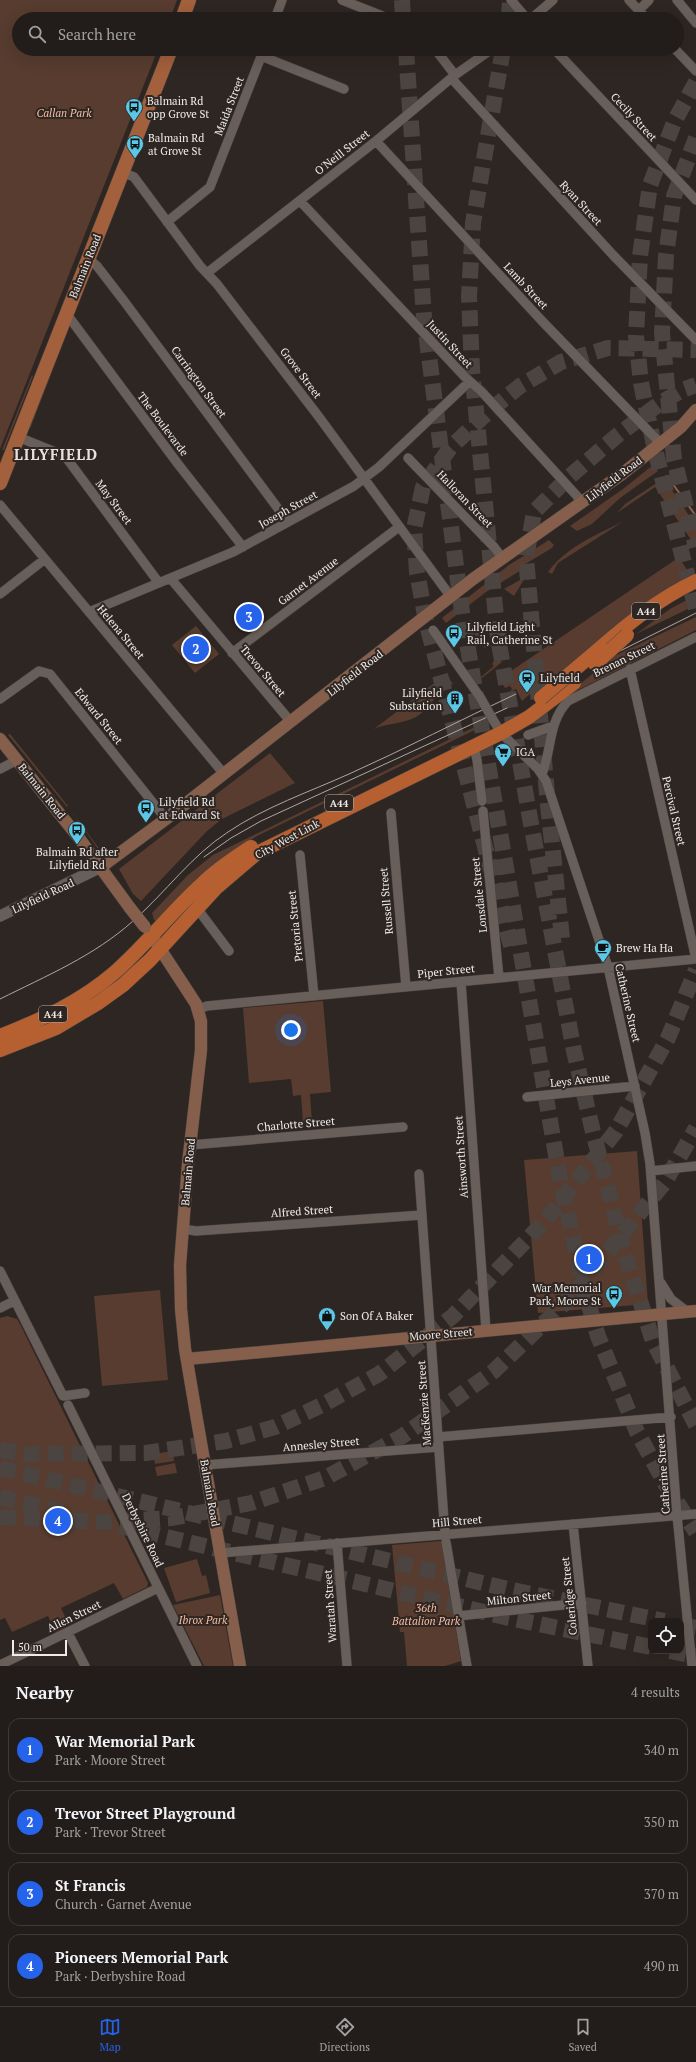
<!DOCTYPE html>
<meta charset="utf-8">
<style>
body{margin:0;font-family:"PT Serif",serif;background:#2a2523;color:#f1f3f6}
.controls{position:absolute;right:12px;bottom:12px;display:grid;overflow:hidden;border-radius:8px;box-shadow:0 4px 16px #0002}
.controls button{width:36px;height:36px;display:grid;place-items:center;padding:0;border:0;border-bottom:1px solid #3f3a39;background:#221c1a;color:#f1f3f6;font:20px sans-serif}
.scale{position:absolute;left:12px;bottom:10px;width:55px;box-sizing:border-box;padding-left:4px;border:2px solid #f0ebe8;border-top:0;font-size:11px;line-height:14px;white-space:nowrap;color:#f0ebe8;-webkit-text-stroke:3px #2e2622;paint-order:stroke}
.you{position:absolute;left:291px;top:1030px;width:14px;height:14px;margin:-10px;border:3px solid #fff;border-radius:50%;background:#1a73e8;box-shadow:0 0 0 6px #1a73e833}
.badge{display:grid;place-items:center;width:26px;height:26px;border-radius:50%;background:#2563eb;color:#fff;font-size:13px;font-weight:700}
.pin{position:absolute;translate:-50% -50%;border:2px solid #fff;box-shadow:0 1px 4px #0006}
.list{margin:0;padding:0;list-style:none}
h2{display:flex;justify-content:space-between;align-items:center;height:52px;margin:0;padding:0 16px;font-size:17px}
h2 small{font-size:13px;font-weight:400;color:#a2a1a2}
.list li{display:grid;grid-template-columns:26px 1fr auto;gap:12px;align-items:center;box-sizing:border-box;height:64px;margin:0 8px 8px;padding:0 8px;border:1px solid #3f3a39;border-radius:12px}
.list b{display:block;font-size:15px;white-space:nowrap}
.list p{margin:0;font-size:13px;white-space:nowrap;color:#a2a1a2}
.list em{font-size:13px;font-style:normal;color:#a2a1a2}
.icon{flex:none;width:22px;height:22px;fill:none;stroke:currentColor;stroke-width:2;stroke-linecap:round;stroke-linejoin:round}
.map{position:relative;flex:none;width:696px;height:1666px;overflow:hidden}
.search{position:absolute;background:#221c1a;box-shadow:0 4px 16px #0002;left:12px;right:12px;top:12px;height:44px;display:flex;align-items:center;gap:10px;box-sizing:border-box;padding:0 14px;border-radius:22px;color:#a2a1a2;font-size:15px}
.sheet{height:340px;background:#221c1a}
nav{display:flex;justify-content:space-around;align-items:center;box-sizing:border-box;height:56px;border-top:1px solid #3f3a39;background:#221c1a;font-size:11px;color:#a2a1a2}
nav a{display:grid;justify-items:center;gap:2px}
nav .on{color:#2563eb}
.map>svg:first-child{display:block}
</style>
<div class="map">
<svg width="696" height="1666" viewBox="0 0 696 1666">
<rect width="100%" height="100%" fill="#2e2622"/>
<path fill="#573c2f" d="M0,0H177L170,19H19V49H158L0,449Z
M60,348H61L30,429L29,428Z
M32,375L33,376L4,450H2Z
M653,465L658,471L620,498L592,524L577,531L570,526L623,489Z
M664,478L696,526V547L655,487L617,513L625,504Z
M624,521L558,563L552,574L548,572C566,547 598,534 624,521Z
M549,540L554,545L552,548L522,566L523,569L486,592L446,623L442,618L509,565Z
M680,559L691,576L643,604L563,672L549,677L522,701L516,689L510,692L512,689L510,686L505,688L499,679L675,560Z
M527,576L529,578L528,580L525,578L514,596L504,589Z
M696,595V605L636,634L670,609Z
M696,617V630L578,690L557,703L591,675L606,660Z
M488,620L479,638L492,646L485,648L473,632Z
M196,626L219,654L195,673L172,645Z
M496,658L502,662L482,678L481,677L494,666L492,664Z
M447,675L453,684C437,690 431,708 416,717C403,724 387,723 374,729L437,681Z
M483,723L485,725L259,835L231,852L158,922L154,920L152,913L188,875L213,855Z
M10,734L68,806L67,807L8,735Z
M270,753L295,783L222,819L207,831L141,901L133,894L119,869Z
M69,808L101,851L100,852Z
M323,1001L331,1092L310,1094L312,1122L303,1123L301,1095L293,1096L291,1079L249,1083L243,1008Z
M637,1151L648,1304L538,1313L524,1160Z
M160,1290L168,1380L102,1386L94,1296Z
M7,1316L17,1319L20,1324L148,1583L147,1587L123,1599L114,1583L61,1608L69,1625L56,1632L48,1616L12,1632L5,1618L0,1620V1318Z
M173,1451L174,1461L155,1464L153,1454Z
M175,1463L177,1473L157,1476L155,1467Z
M441,1541L461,1661L445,1666H407L404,1632H400L392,1545Z
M197,1559L202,1576L206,1575L210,1593L176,1602L164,1568Z
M220,1595L233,1666H204L173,1605Z"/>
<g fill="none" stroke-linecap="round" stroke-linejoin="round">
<path stroke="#8e614c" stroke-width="2" d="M667,476L696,516"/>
<path stroke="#4b4440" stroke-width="16" stroke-dasharray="16 8" stroke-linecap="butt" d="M402,0L403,19
M509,19L510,0
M406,49L424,317L463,620L561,1184L585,1292L598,1336L637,1432L666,1485L696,1532
M503,49L473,223L469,296L472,369L498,638L529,813L574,1051L593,1132L626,1257L653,1341L696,1425
M696,82L675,120L650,185L640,256L636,336L641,383L655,450L696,609
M696,138L674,196L666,256L662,333L674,459L696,547
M562,938L548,805L526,558L534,512L569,477L619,434L659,404L682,390L696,385
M511,946L426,621L417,572L414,529L423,487L450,448L488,412L520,386L561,362L608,348L696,350
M0,1450L27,1454L146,1453L226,1441L275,1427L322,1405L379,1374L453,1316L545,1221L616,1131L668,1038L696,970
M0,1468L512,1590L664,1621
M0,1497L68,1513
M0,1517L106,1522L172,1518L251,1503L325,1478L401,1437L494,1371L573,1295L665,1182L696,1128
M120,1526L509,1618L651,1647
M681,1625L696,1628
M670,1651L696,1656"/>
<defs>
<path id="minor" d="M342,0L390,19
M511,0L527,19
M629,0L647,19
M677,0L696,23
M639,10L649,0
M275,19L282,0
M531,19L553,0
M435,49L455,75
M554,49L696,200
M675,49L696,71
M261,56L344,89
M452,79L613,255L696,340
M376,141L542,321L661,444
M122,172L134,177L200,266L217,284L319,417L451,597
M300,201L465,377L482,392L577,496L582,504
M167,222L210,187L264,49
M88,258L97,266L124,301L288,522
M207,273L376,141L455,75L492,49
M66,313L178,464L243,547
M18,437L65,456L159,583
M408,458L494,547L503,559
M0,505L224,774
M171,579L291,722
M0,594L45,559
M89,612L233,552L354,486L379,467L469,382
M232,653L399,527
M630,669L696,959
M0,699L39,671L50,674L166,819
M492,718L501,733L538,769L546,781L608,967L645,1133L650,1164L677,1515L692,1666
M528,735L553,726
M474,747L477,760L482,801
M0,769L17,760
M542,774C552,749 548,722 568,701L696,637
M483,811L499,978
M391,813L406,987
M300,855L314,996
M196,907L229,951
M461,982L486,1330
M199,1009L207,1006L696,959
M527,1097L635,1086
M190,1145L403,1127
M651,1171L696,1166
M419,1174L445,1534
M183,1229L196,1231L422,1215
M0,1271L63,1396L85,1393
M661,1283L671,1299L688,1312
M0,1308L14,1301
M68,1405L197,1666
M438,1437L671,1417
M205,1465L439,1447
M573,1524L588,1666
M446,1542L467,1666
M337,1543L347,1666
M220,1553L696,1514
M458,1616L582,1603
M68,1633L85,1666
M0,1665L158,1588"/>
<path id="tertiary" d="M0,916L101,867"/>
<path id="secondary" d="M0,739L79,838L130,908
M101,867L166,819L473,579L622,474L681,427L696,410
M155,941L196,1004L201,1021V1050L188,1164L180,1265L181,1309L185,1349L197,1420L240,1666
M187,1359L696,1311"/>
<path id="primary" d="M182,19L189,0
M0,483L171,49"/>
<path id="trunk" d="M600,648C630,622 660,598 696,581
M0,1036C41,1020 80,1002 114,973C146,945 171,912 202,884C216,870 234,858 251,847
M0,1050L56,1028L98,1003L123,985L150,960L216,888L257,853L501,733L529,717L574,683"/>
</defs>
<use href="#minor" stroke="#4a4441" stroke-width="10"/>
<use href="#tertiary" stroke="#4a4441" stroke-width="12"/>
<use href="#secondary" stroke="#4a4441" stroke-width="13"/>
<use href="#primary" stroke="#4a4441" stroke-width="15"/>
<use href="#trunk" stroke="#4a4441" stroke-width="15"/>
<use href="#minor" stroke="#685e5a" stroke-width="9"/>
<use href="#tertiary" stroke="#685e5a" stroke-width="11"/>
<use href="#secondary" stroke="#855f4b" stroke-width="12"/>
<use href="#primary" stroke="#a2603c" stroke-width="14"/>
<use href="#trunk" stroke="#b66032" stroke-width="14"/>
<path stroke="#ada7a3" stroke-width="1" d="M612,655L696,613
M204,857L231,838L261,821L507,708
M0,999C46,976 94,956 133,921C166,892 191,856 228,832C265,807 309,792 349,774C405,749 460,720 516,694"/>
<defs>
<path id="minor-bridge" d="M433,630L480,697L492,718"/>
<path id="secondary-bridge" d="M130,908L145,927"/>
<path id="trunk-bridge" d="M595,664L627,635
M541,698L600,648"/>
</defs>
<use href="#minor-bridge" stroke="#4a4441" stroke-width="10" stroke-linecap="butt"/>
<use href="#secondary-bridge" stroke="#4a4441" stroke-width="13" stroke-linecap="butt"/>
<use href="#trunk-bridge" stroke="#4a4441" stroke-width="15" stroke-linecap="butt"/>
<use href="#minor-bridge" stroke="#685e5a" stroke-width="9"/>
<use href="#secondary-bridge" stroke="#855f4b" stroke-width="12"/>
<use href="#trunk-bridge" stroke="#b66032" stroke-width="14"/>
</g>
<defs>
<symbol id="bus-pin" viewBox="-11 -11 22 30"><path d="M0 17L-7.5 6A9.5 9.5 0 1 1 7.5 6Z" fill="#5ac8e6" stroke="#2e2622"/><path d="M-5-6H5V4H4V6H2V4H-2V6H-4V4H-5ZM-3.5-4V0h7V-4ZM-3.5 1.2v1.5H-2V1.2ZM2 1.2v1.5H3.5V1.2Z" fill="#111"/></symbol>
<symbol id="station-pin" viewBox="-11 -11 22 30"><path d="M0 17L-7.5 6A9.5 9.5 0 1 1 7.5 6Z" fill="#5ac8e6" stroke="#2e2622"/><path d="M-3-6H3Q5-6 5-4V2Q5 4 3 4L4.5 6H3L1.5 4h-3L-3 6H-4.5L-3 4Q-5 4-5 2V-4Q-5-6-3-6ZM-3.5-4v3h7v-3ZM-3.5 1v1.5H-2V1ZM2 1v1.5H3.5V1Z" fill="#111"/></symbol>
<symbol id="building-pin" viewBox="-11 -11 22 30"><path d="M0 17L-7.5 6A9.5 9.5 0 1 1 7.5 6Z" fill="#5ac8e6" stroke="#2e2622"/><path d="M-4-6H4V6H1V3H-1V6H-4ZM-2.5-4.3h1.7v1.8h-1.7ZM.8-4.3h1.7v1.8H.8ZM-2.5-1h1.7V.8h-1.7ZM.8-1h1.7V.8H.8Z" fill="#111"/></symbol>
<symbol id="supermarket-pin" viewBox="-11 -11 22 30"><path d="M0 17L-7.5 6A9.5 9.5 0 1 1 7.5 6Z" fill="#5ac8e6" stroke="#2e2622"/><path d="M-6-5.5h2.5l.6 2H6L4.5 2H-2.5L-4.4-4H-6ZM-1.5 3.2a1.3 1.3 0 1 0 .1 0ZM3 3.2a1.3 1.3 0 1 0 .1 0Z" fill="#111"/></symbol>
<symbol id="cafe-pin" viewBox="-11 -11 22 30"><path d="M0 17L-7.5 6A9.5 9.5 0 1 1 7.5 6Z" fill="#5ac8e6" stroke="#2e2622"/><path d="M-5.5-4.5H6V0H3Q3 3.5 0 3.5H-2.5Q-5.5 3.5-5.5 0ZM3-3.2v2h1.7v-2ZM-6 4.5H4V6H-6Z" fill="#111"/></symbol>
<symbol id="shop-pin" viewBox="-11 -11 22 30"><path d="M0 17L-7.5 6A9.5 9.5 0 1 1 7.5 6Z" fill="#5ac8e6" stroke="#2e2622"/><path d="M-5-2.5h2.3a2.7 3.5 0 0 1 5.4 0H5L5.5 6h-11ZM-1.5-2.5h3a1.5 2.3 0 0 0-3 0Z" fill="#111"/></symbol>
</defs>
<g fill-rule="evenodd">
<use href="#bus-pin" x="124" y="97" width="20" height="27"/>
<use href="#bus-pin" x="125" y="134" width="20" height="27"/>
<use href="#bus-pin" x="444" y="623" width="20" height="27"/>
<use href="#station-pin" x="517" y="668" width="20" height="27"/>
<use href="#building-pin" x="445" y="689" width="20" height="27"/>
<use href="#supermarket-pin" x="493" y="742" width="20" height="27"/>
<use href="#bus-pin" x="136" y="798" width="20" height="27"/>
<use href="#bus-pin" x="67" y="820" width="20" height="27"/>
<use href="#cafe-pin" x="593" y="938" width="20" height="27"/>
<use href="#bus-pin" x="604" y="1284" width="20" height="27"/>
<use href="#shop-pin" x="317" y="1306" width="20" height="27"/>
</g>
<g text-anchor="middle" stroke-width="4" stroke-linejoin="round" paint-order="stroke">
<g fill="#2e2622" stroke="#b6b0ad" stroke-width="1">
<rect x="632" y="603" width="28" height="16" rx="3"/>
<rect x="325" y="795" width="28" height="16" rx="3"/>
<rect x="39" y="1006" width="28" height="16" rx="3"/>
</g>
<g font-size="10" font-weight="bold" fill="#f0ebe8">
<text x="646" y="615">A44</text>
<text x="339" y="807">A44</text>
<text x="53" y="1018">A44</text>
</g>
<g font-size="11" fill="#f0ebe8" stroke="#2e2622" text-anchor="start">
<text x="147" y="105">Balmain Rd<tspan x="147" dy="13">opp Grove St</tspan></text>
<text x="148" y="142">Balmain Rd<tspan x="148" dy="13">at Grove St</tspan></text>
<text x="467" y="631">Lilyfield Light<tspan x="467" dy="13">Rail, Catherine St</tspan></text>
<text x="540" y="682">Lilyfield</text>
<text x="442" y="697" text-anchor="end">Lilyfield<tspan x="442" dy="13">Substation</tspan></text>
<text x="516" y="756">IGA</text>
<text x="159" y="806">Lilyfield Rd<tspan x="159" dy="13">at Edward St</tspan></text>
<text x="77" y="856" text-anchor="middle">Balmain Rd after<tspan x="77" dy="13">Lilyfield Rd</tspan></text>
<text x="616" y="952">Brew Ha Ha</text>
<text x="601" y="1292" text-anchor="end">War Memorial<tspan x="601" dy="13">Park, Moore St</tspan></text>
<text x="340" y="1320">Son Of A Baker</text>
</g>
<g font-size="11" fill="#f0ebe8" stroke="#2e2622">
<text transform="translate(229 106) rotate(-69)" y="4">Maida Street</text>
<text transform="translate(634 117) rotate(47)" y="4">Cecily Street</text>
<text transform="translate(342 152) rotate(-38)" y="4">O'Neill Street</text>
<text transform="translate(581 203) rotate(47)" y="4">Ryan Street</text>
<text transform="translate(85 266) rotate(-68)" y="4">Balmain Road</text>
<text transform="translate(526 286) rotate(47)" y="4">Lamb Street</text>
<text transform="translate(450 344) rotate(47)" y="4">Justin Street</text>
<text transform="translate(301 373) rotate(53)" y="4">Grove Street</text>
<text transform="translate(199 382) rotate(54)" y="4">Carrington Street</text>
<text transform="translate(163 424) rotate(53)" y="4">The Boulevarde</text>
<text transform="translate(614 479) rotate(-37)" y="4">Lilyfield Road</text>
<text transform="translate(465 499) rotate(46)" y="4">Halloran Street</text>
<text transform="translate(114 502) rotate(53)" y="4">May Street</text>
<text transform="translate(288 509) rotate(-29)" y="4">Joseph Street</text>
<text transform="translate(308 581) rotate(-37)" y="4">Garnet Avenue</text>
<text transform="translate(121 632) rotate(50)" y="4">Helena Street</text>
<text transform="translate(624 659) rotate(-26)" y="4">Brenan Street</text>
<text transform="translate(263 671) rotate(50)" y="4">Trevor Street</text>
<text transform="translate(355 673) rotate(-38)" y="4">Lilyfield Road</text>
<text transform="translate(99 716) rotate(51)" y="4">Edward Street</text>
<text transform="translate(42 791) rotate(51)" y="4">Balmain Road</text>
<text transform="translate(674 811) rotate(77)" y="4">Percival Street</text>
<text transform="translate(287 839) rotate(-28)" y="4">City West Link</text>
<text transform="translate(479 895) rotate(-96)" y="4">Lonsdale Street</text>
<text transform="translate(43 896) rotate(-25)" y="4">Lilyfield Road</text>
<text transform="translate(386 901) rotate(-95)" y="4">Russell Street</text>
<text transform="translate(295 926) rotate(-96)" y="4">Pretoria Street</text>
<text transform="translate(446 971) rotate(-6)" y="4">Piper Street</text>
<text transform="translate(628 1003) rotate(77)" y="4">Catherine Street</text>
<text transform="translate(580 1080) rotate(-6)" y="4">Leys Avenue</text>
<text transform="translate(296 1124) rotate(-5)" y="4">Charlotte Street</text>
<text transform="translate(461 1157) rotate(-94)" y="4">Ainsworth Street</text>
<text transform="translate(188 1172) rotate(-85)" y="4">Balmain Road</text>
<text transform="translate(302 1211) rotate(-4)" y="4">Alfred Street</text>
<text transform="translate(441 1334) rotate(-5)" y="4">Moore Street</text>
<text transform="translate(424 1403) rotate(-94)" y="4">MacKenzie Street</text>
<text transform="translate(321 1444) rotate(-5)" y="4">Annesley Street</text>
<text transform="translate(663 1474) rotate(-94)" y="4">Catherine Street</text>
<text transform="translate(210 1493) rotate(80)" y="4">Balmain Road</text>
<text transform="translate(457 1521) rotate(-5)" y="4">Hill Street</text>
<text transform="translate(143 1530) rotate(64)" y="4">Derbyshire Road</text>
<text transform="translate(569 1596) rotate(-96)" y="4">Coleridge Street</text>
<text transform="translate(519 1598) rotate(-6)" y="4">Milton Street</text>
<text transform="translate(330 1606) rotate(-94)" y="4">Waratah Street</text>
<text transform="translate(74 1616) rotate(-26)" y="4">Allen Street</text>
</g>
<g font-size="11" font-style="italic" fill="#f9bea3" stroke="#2e2622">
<text x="64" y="117">Callan Park</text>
<text x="426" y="1612">36th<tspan x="426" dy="13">Battalion Park</tspan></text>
<text x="203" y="1624">Ibrox Park</text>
</g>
<g font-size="15" font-weight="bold" letter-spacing="1" fill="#ece0db" stroke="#2e2622">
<text x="56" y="460">LILYFIELD</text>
</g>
</g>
</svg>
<div class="controls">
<button><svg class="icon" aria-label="locate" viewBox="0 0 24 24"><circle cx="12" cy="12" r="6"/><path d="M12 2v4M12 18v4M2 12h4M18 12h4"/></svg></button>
</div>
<div class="scale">50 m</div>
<div class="you"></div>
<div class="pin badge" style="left:589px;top:1259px">1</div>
<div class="pin badge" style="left:196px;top:649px">2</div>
<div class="pin badge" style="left:249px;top:617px">3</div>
<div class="pin badge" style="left:58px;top:1521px">4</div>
<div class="search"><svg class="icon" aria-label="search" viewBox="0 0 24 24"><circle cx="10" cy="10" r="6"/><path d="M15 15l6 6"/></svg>Search here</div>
</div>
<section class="sheet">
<h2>Nearby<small>4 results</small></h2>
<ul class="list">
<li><span class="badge">1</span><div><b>War Memorial Park</b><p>Park · Moore Street</p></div><em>340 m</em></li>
<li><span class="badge">2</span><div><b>Trevor Street Playground</b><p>Park · Trevor Street</p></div><em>350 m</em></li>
<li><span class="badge">3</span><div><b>St Francis</b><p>Church · Garnet Avenue</p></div><em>370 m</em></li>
<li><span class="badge">4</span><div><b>Pioneers Memorial Park</b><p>Park · Derbyshire Road</p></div><em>490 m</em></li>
</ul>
</section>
<nav>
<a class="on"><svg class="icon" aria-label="map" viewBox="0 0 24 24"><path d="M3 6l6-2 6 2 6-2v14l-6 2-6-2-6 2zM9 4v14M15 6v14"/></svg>Map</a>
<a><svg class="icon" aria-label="directions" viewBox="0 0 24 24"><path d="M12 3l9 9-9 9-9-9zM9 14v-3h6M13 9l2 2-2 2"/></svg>Directions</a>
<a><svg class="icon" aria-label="saved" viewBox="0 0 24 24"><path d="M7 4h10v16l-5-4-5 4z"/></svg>Saved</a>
</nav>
